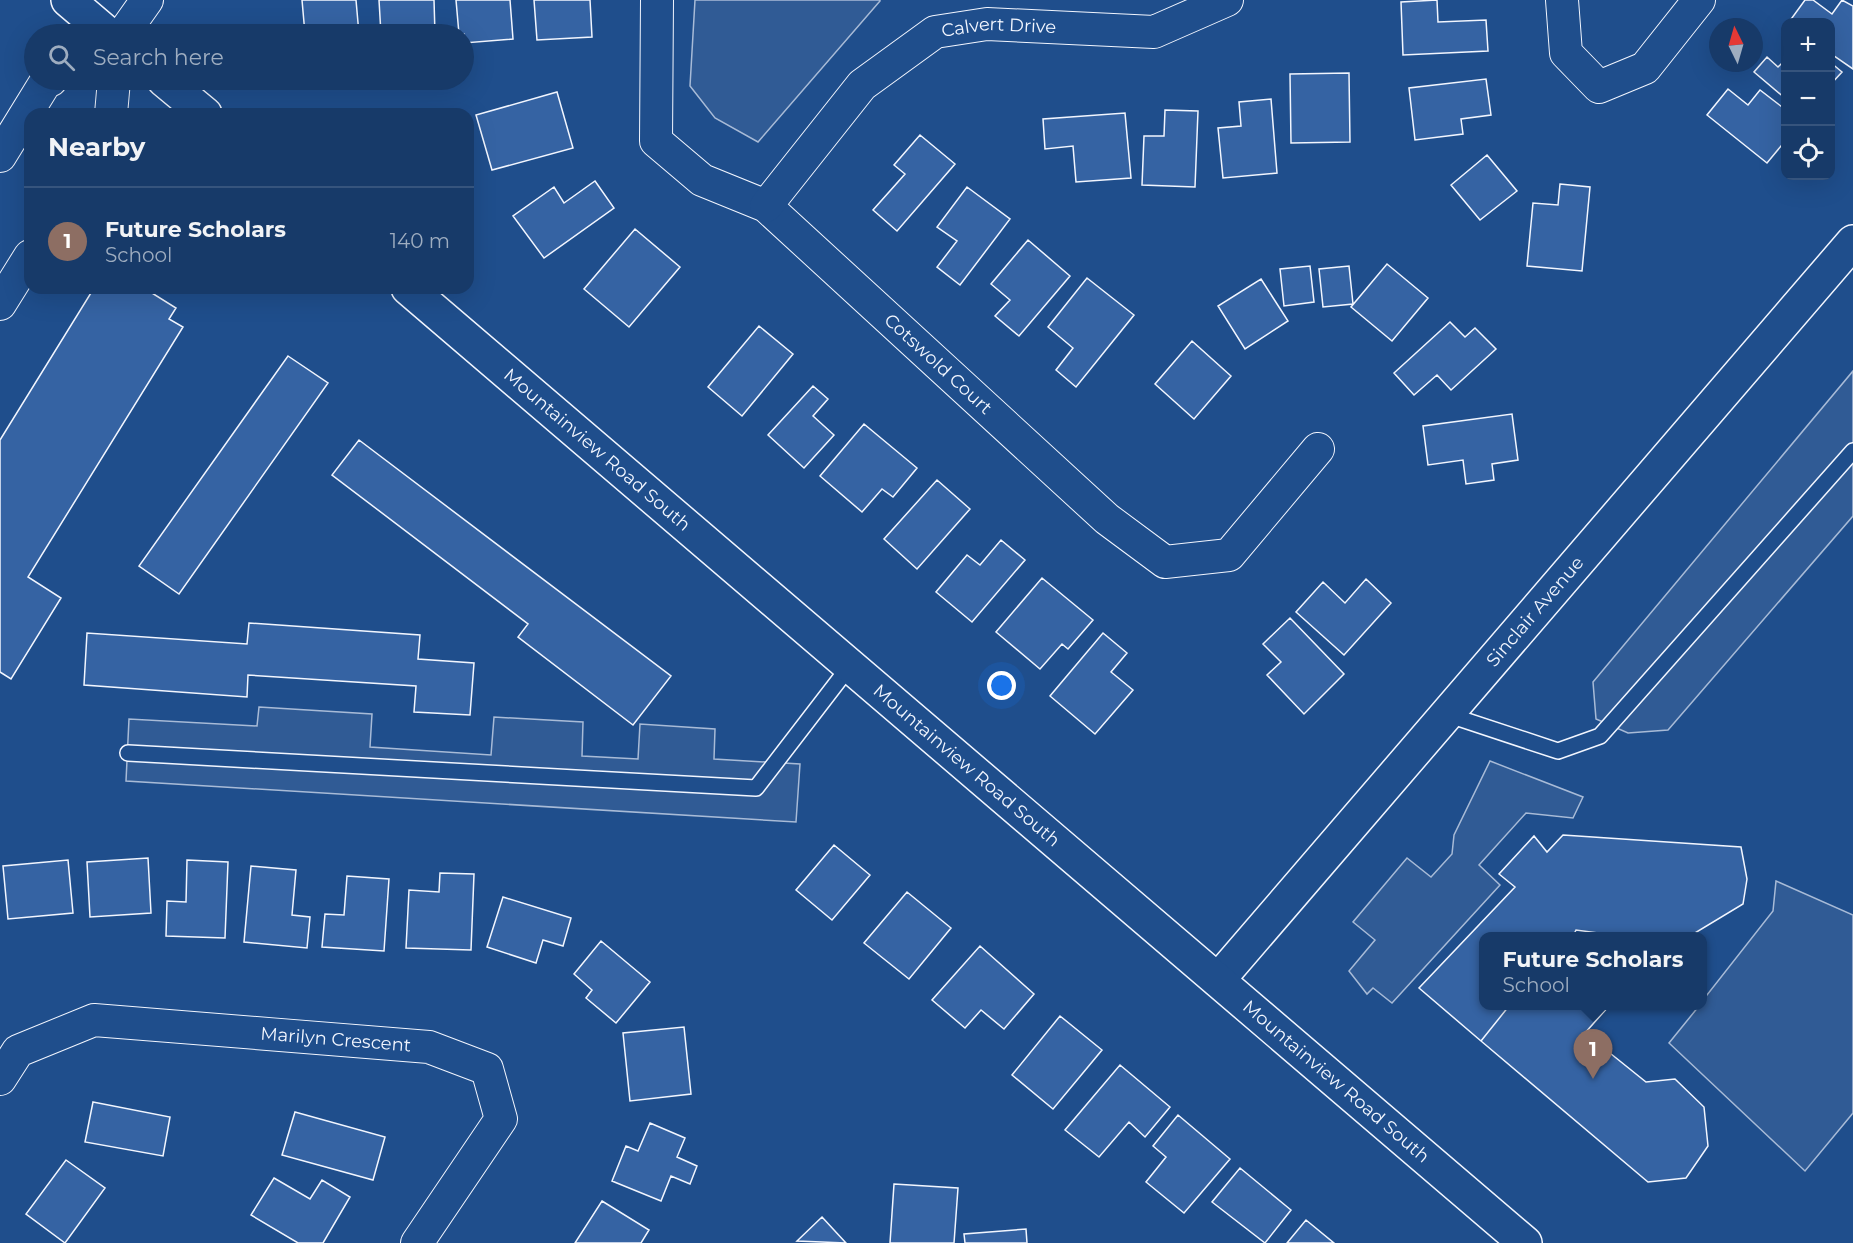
<!DOCTYPE html>
<meta charset="utf-8">
<style>
body{margin:0;font-family:Montserrat,sans-serif;background:#244571;color:#f1f3f6}
.controls{position:absolute;right:18px;top:18px;display:grid;overflow:hidden;border-radius:12px;box-shadow:0 6px 24px #0002}
.controls button{width:54px;height:54px;display:grid;place-items:center;padding:0;border:0;border-bottom:2px solid #36547d;background:#173a69;color:#f1f3f6;font:30px sans-serif}
.compass{position:absolute;left:1709px;top:18px;width:54px;height:54px;border-radius:50%;background:#173a69;box-shadow:0 6px 24px #0002;rotate:355deg}
.you{position:absolute;left:1002px;top:686px;width:21px;height:21px;margin:-15px;border:4px solid #fff;border-radius:50%;background:#1a73e8;box-shadow:0 0 0 9px #1a73e833}
.badge{display:grid;place-items:center;width:39px;height:39px;border-radius:50%;background:#8c9099;color:#fff;font-size:20px;font-weight:700}
.pin{position:absolute;translate:-50% -50px;filter:drop-shadow(0 2px 3px #0008)}
.pin::after{content:'';position:absolute;top:32px;width:21px;height:18px;background:inherit;clip-path:polygon(0 0,100% 0,50% 100%)}
.popup{position:absolute;left:1479px;top:932px;width:228px;height:78px;box-sizing:border-box;display:grid;place-content:center;border-radius:12px;background:#173a69;filter:drop-shadow(0 2px 4px #0005);font-size:20px;white-space:nowrap;color:#9eadc0}
.popup b{font-size:22px;color:#f1f3f6}
.popup::after{content:'';position:absolute;left:50%;top:100%;margin-left:-12px;border:12px solid transparent;border-top-color:#173a69}
.list{margin:0;padding:0;list-style:none}
h2{display:flex;justify-content:space-between;align-items:center;height:78px;margin:0;padding:0 24px;font-size:26px}
h2 small{font-size:20px;font-weight:400;color:#9eadc0}
.list li{display:grid;grid-template-columns:39px 1fr auto;gap:18px;align-items:center;box-sizing:border-box;height:108px;padding:0 24px;border-top:2px solid #36547d}
.list b{display:block;font-size:22px;white-space:nowrap}
.list p{margin:0;font-size:20px;white-space:nowrap;color:#9eadc0}
.list em{font-size:20px;font-style:normal;color:#9eadc0}
.icon{flex:none;width:33px;height:33px;fill:none;stroke:currentColor;stroke-width:2;stroke-linecap:round;stroke-linejoin:round}
.map{position:relative;flex:none;width:1853px;height:1243px;overflow:hidden}
.search{position:absolute;background:#173a69;box-shadow:0 6px 24px #0002;left:24px;top:24px;width:450px;height:66px;display:flex;align-items:center;gap:15px;box-sizing:border-box;padding:0 21px;border-radius:33px;color:#9eadc0;font-size:22px}
.panel{position:absolute;background:#173a69;box-shadow:0 6px 24px #0002;left:24px;top:108px;width:450px;height:186px;border-radius:18px}
.map>svg:first-child{display:block}
</style>
<div class="map">
<svg width="1853" height="1243" viewBox="0 0 1853 1243">
<rect width="100%" height="100%" fill="#1f4e8c"/>
<path fill="#305b95" stroke="#a8bbd7" stroke-width="1.5" d="M695,0H880V1L758,142L715,118L690,86Z
M1853,371V516L1668,730L1628,733L1596,719L1593,682Z
M259,707L372,714L370,747L491,755L494,717L583,722L582,756L638,759L640,724L715,729L714,759L800,764L796,822L126,781L129,719L257,726Z
M1490,761L1583,797L1573,818L1526,813L1479,865L1500,885L1392,1003L1373,988L1367,994L1349,971L1375,940L1353,922L1407,858L1431,877L1452,854L1454,835Z
M1776,881L1853,915V1113L1805,1171L1669,1043L1699,1006H1702L1703,1000L1773,911Z"/>
<path fill="#3563a3" stroke="#f2f6ff" stroke-width="1.5" d="M302,0H356L359,34H305Z
M379,0H434L435,34H381Z
M456,0H510L513,39L464,43V34H459Z
M534,0H590L592,37L537,40Z
M1437,0L1438,22L1486,20L1488,51L1403,55L1401,2Z
M1805,0H1813L1832,14L1842,0L1853,6V69L1830,53V22H1789Z
M1767,57L1778,67L1786,59V99L1754,72Z
M1830,62L1842,72L1830,85Z
M1349,73L1350,142L1291,143L1290,74Z
M1486,79L1491,115L1461,119L1463,134L1415,140L1409,88Z
M1728,89L1748,105L1760,90L1786,110V140L1767,163L1707,115Z
M557,92L573,148L492,170L476,115Z
M1271,99L1277,173L1223,178L1218,128L1241,126L1239,102Z
M1165,110L1198,111L1195,187L1142,185L1144,136H1164Z
M1125,113L1131,178L1076,182L1073,146L1045,149L1043,119Z
M920,135L955,164L897,231L873,210L905,174L894,165Z
M1487,155L1517,191L1480,220L1451,185Z
M595,181L614,208L544,258L513,216L554,187L564,203Z
M1560,184L1590,187L1582,271L1527,266L1533,203L1558,205Z
M967,187L1010,219L960,285L937,267L957,241L937,227Z
M635,229L680,267L629,327L584,289Z
M1028,240L1070,276L1019,336L995,316L1010,300L991,284Z
M1387,264L1428,298L1392,341L1351,307Z
M1310,266L1314,302L1284,306L1280,269Z
M1349,266L1353,304L1323,307L1319,269Z
M1087,278L1134,315L1076,387L1056,370L1073,348L1048,327Z
M1261,279L1288,321L1245,349L1218,306Z
M94,288H144L176,308L169,319L183,327L28,577L61,598L11,679L0,672V440Z
M1450,322L1465,337L1475,328L1496,349L1451,390L1437,375L1414,395L1394,373Z
M759,326L793,354L742,416L708,387Z
M1192,341L1231,376L1194,419L1155,384Z
M288,356L328,383L179,594L139,566Z
M813,386L828,399L813,416L834,435L804,468L768,435Z
M1512,414L1518,460L1492,464L1494,480L1466,484L1463,460L1428,465L1423,426Z
M864,424L917,468L893,497L882,489L862,512L820,476Z
M359,440L671,676L633,725L518,637L528,624L332,475Z
M937,480L970,509L917,569L884,539Z
M1001,540L1025,560L972,622L936,592L967,555L980,565Z
M1042,578L1093,620L1068,649L1062,644L1040,669L996,632Z
M1366,579L1391,603L1344,655L1296,612L1323,582L1345,603Z
M1290,618L1344,674L1304,714L1267,675L1281,662L1263,644Z
M249,623L420,635L418,659L474,663L470,715L414,712L416,686L248,675L247,697L84,685L87,633L247,644Z
M1103,633L1127,653L1111,672L1133,690L1095,734L1050,696Z
M1563,835L1741,847L1747,879L1743,904L1690,936H1621L1576,930L1573,936H1484V1006H1509L1481,1041L1419,988L1515,887L1499,874L1534,836L1547,852Z
M834,845L870,875L832,920L796,890Z
M148,858L151,913L90,917L87,862Z
M68,860L73,913L8,919L3,866Z
M187,860L228,862L225,938L166,936L167,901L186,902Z
M251,866L296,870L292,915L310,917L307,948L244,942Z
M440,873L474,874L471,950L406,948L409,890L439,892Z
M347,876L389,879L384,951L322,947L325,914L344,915Z
M907,892L951,928L909,979L864,943Z
M503,897L571,918L563,946L543,940L536,963L487,947Z
M601,941L650,982L616,1023L586,998L592,990L574,974Z
M980,946L1034,994L1004,1029L981,1010L965,1028L932,1000Z
M1509,1006H1609L1585,1033L1646,1082L1675,1079L1704,1107L1708,1146L1686,1178L1648,1182L1481,1041Z
M1060,1016L1102,1050L1053,1109L1012,1075Z
M684,1027L691,1094L630,1101L623,1033Z
M1120,1065L1170,1107L1145,1137L1129,1122L1099,1157L1065,1130Z
M93,1102L170,1117L163,1156L85,1142Z
M295,1112L385,1137L373,1180L282,1155Z
M1178,1115L1230,1159L1184,1213L1146,1182L1166,1157L1153,1146Z
M650,1123L685,1138L677,1157L697,1166L690,1184L671,1176L661,1201L612,1181L626,1146L638,1151Z
M66,1160L105,1188L65,1243L26,1214Z
M1240,1168L1291,1210L1265,1243L1212,1202Z
M274,1178L310,1199L322,1180L350,1197L323,1243H298L251,1215Z
M894,1184L958,1188L954,1243H890Z
M602,1201L649,1230L641,1243H575Z
M822,1217L846,1243L797,1241Z
M1306,1220L1334,1243H1287Z
M1026,1229L1027,1243H965L964,1234Z"/>
<g fill="none" stroke-linecap="round" stroke-linejoin="round">
<defs>
<path id="service" d="M1446,714L1558,751L1600,736L1853,451
M128,753L756,788L849,667"/>
<g id="minor">
<path id="s1" d="M657,0L656,141L702,180L766,206L1107,519L1165,562L1229,555L1318,449"/>
<path d="M1562,0L1566,53L1599,87L1645,68L1699,0"/>
<path d="M123,34L147,0"/>
<path d="M111,114L114,80"/>
<path d="M0,156L45,83L51,80"/>
<path id="s2" d="M766,206L862,85L935,32L987,24L1154,32L1227,0"/>
<path d="M0,304L30,256"/>
<path id="s3" d="M0,1079L18,1051L94,1020L429,1047L487,1069L501,1119L417,1243"/>
</g>
<g id="tertiary">
<path id="s4" d="M1218,980L1853,242"/>
</g>
<g id="secondary">
<path d="M68,0L108,34"/>
<path d="M164,80L205,114"/>
<path id="s5" d="M408,288L1525,1243"/>
</g>
</defs>
<use href="#service" stroke="#f2f6ff" stroke-width="18"/>
<use href="#minor" stroke="#f2f6ff" stroke-width="34"/>
<use href="#tertiary" stroke="#f2f6ff" stroke-width="36"/>
<use href="#secondary" stroke="#f2f6ff" stroke-width="36"/>
<use href="#service" stroke="#1f4e8c" stroke-width="15"/>
<use href="#minor" stroke="#1f4e8c" stroke-width="32"/>
<use href="#tertiary" stroke="#1f4e8c" stroke-width="33"/>
<use href="#secondary" stroke="#1f4e8c" stroke-width="33"/>
</g>
<g text-anchor="middle" stroke-width="4.5" stroke-linejoin="round" paint-order="stroke">
<g font-size="18" fill="#f2f6ff" stroke="#1f4e8c">
<text dy="6" stroke="none"><textPath href="#s2" startOffset="309">Calvert Drive</textPath></text>
<text dy="6" stroke="none"><textPath href="#s1" startOffset="504">Cotswold Court</textPath></text>
<text dy="6" stroke="none"><textPath href="#s5" startOffset="249">Mountainview Road South</textPath></text>
<text dy="6" stroke="none"><textPath href="#s4" startOffset="486">Sinclair Avenue</textPath></text>
<text dy="6" stroke="none"><textPath href="#s5" startOffset="735">Mountainview Road South</textPath></text>
<text dy="6" stroke="none"><textPath href="#s3" startOffset="358">Marilyn Crescent</textPath></text>
<text dy="6" stroke="none"><textPath href="#s5" startOffset="1221">Mountainview Road South</textPath></text>
</g>
</g>
</svg>
<div class="controls">
<button>+</button>
<button>−</button>
<button><svg class="icon" aria-label="locate" viewBox="0 0 24 24"><circle cx="12" cy="12" r="6"/><path d="M12 2v4M12 18v4M2 12h4M18 12h4"/></svg></button>
</div>
<svg class="compass" viewBox="-18 -18 36 36"><path d="M0-13l5 13h-10z" fill="#e53935"/><path d="M0 13l5-13h-10z" fill="#9eadc0"/></svg>
<div class="you"></div>
<div class="pin badge" style="left:1593px;top:1079px;background:#8d6e63">1</div>
<div class="popup"><b>Future Scholars</b>School</div>
<div class="search"><svg class="icon" aria-label="search" viewBox="0 0 24 24"><circle cx="10" cy="10" r="6"/><path d="M15 15l6 6"/></svg>Search here</div>
<section class="panel">
<h2>Nearby<small></small></h2>
<ul class="list">
<li><span class="badge" style="background:#8d6e63">1</span><div><b>Future Scholars</b><p>School</p></div><em>140 m</em></li>
</ul>
</section>
</div>
